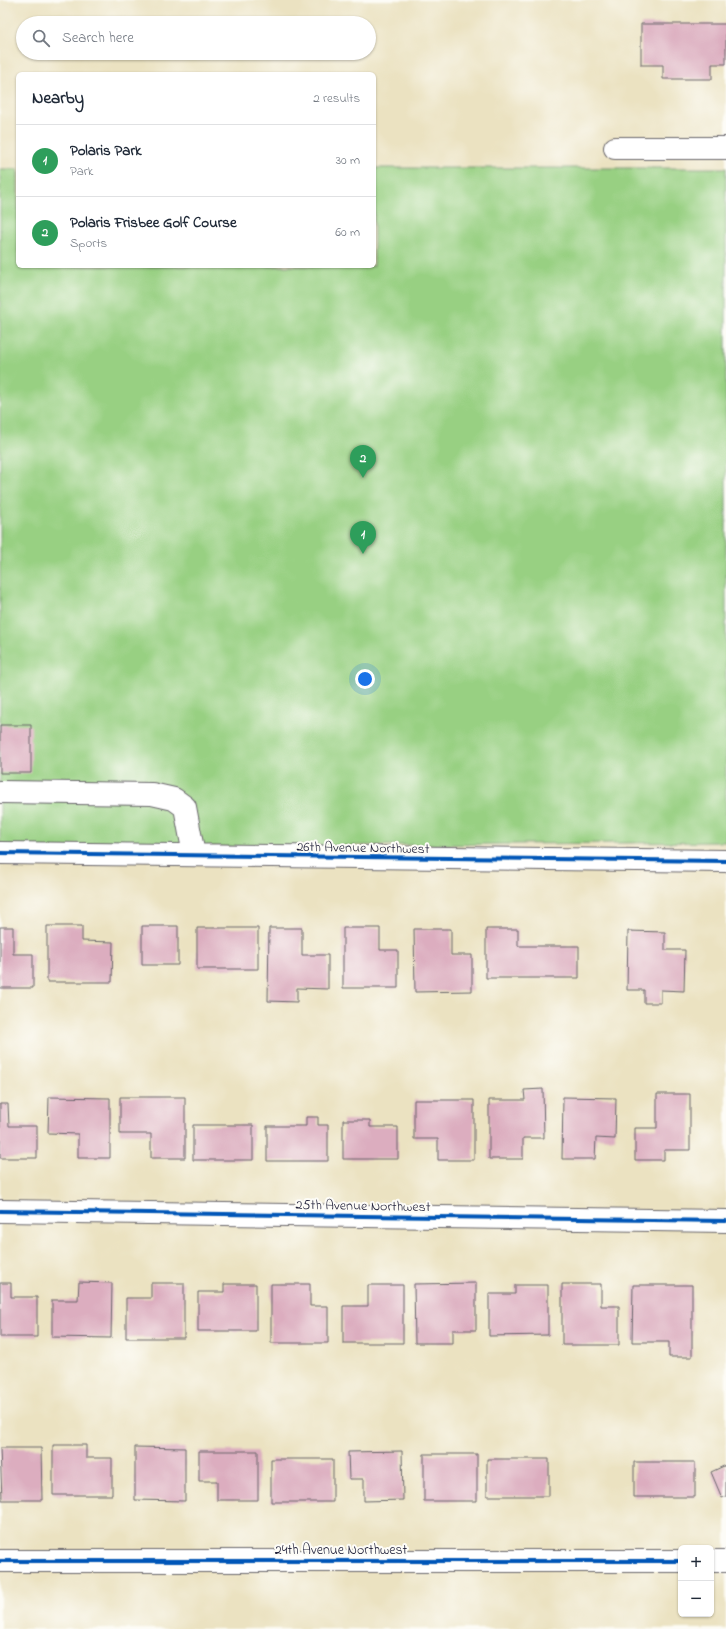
<!DOCTYPE html>
<meta charset="utf-8">
<style>
body{margin:0;font-family:"Indie Flower",sans-serif;background:#f2f2f3;color:#1f2937}
.controls{position:absolute;right:12px;bottom:12px;display:grid;overflow:hidden;border-radius:6px;box-shadow:0 1px 3px #0004}
.controls button{width:36px;height:36px;display:grid;place-items:center;padding:0;border:0;border-bottom:1px solid #e0e1e3;background:#fff;color:#1f2937;font:20px sans-serif}
.you{position:absolute;left:365px;top:679px;width:14px;height:14px;margin:-10px;border:3px solid #fff;border-radius:50%;background:#1a73e8;box-shadow:0 0 0 6px #1a73e833}
.badge{display:grid;place-items:center;width:26px;height:26px;border-radius:50%;background:#2563eb;color:#fff;font-size:13px;font-weight:700}
.pin{position:absolute;translate:-50% -33px;filter:drop-shadow(0 1px 2px #0008)}
.pin::after{content:'';position:absolute;top:21px;width:14px;height:12px;background:inherit;clip-path:polygon(0 0,100% 0,50% 100%)}
.list{margin:0;padding:0;list-style:none}
h2{display:flex;justify-content:space-between;align-items:center;height:52px;margin:0;padding:0 16px;font-size:17px}
h2 small{font-size:13px;font-weight:400;color:#747a83}
.list li{display:grid;grid-template-columns:26px 1fr auto;gap:12px;align-items:center;box-sizing:border-box;height:72px;padding:0 16px;border-top:1px solid #e0e1e3}
.list b{display:block;font-size:15px;white-space:nowrap}
.list p{margin:0;font-size:13px;white-space:nowrap;color:#747a83}
.list em{font-size:13px;font-style:normal;color:#747a83}
.icon{flex:none;width:22px;height:22px;fill:none;stroke:currentColor;stroke-width:2;stroke-linecap:round;stroke-linejoin:round}
.map{position:relative;flex:none;width:726px;height:1629px;overflow:hidden}
.search{position:absolute;background:#fff;box-shadow:0 1px 3px #0004;left:16px;top:16px;width:360px;height:44px;display:flex;align-items:center;gap:10px;box-sizing:border-box;padding:0 14px;border-radius:22px;color:#747a83;font-size:15px}
.panel{position:absolute;background:#fff;box-shadow:0 1px 3px #0004;left:16px;top:72px;width:360px;height:196px;border-radius:6px}
.map>svg:first-child{display:block}
</style>
<div class="map">
<svg width="726" height="1629" viewBox="0 0 726 1629">
<rect width="100%" height="100%" fill="#fdfcf7"/>
<filter id="ink" filterUnits="userSpaceOnUse"><feTurbulence type="fractalNoise" baseFrequency=".025" numOctaves="2"/><feDisplacementMap in="SourceGraphic" scale="8" xChannelSelector="R" yChannelSelector="G"/><feConvolveMatrix kernelMatrix="1 2 1 2 8 2 1 2 1" color-interpolation-filters="sRGB"/></filter>
<filter id="wash" filterUnits="userSpaceOnUse"><feTurbulence type="fractalNoise" baseFrequency=".012" numOctaves="4" result="noise"/><feDisplacementMap in="SourceGraphic" scale="16" xChannelSelector="R" yChannelSelector="G"/><feGaussianBlur stdDeviation="0.9" result="paint"/><feColorMatrix in="noise" values="0 0 0 0 0 0 0 0 0 0 0 0 0 0 0 0 0 1.4 0 .05"/><feComposite in="paint" operator="in"/></filter>
<g filter="url(#wash)">
<rect width="100%" height="100%" fill="#ebe2c1"/>
<path fill="#98d082" stroke="#5d795e" d="M374,168H726V842L0,849V169H18V266H374Z"/>
<g id="blocks">
<path fill="#dcadbf" d="M641,24H726V64H712V79H663V65H641Z
M0,725H31V773H0Z
M47,926H82V941L113,942L112,982H47Z
M142,926H178V965H142Z
M0,927H13V954H33V988H0Z
M197,928H258V969H197Z
M269,928H302V955H328V989L297,988V1002L268,1001Z
M343,928H380V950H398V988H343Z
M414,929H451V955H472V991L415,992Z
M486,929H518V946H579V978H486Z
M628,931L665,932V950H685L684,991L661,990V1003H644V990H627Z
M543,1089L544,1138H523V1159H489V1100H525L524,1090Z
M657,1094H690V1150H664V1160H635V1128H657Z
M49,1097L110,1098V1158H78V1134L48,1133Z
M120,1097H185V1158H151V1134H120Z
M563,1097L616,1098L615,1139L596,1138L595,1159H562Z
M414,1100H474V1160H438V1139H414Z
M0,1104H8L9,1126H37V1158H0Z
M306,1117H318V1125H328V1161H267V1126H306Z
M343,1120H370V1127H398V1159H343Z
M193,1125H253V1160H193Z
M79,1282L112,1283L111,1338L52,1337V1300H78Z
M0,1283H11V1297H37V1337H0Z
M151,1283H184V1338H126V1298H151Z
M476,1283V1330H453V1343H415L414,1284Z
M224,1284H256V1331H198V1292H224Z
M271,1284H310V1306H328V1343H271Z
M562,1284H601V1306H619V1345H562Z
M368,1285H403V1343H343V1306H368Z
M515,1285H548V1335L489,1336V1294H515Z
M633,1285H692V1357H669V1342H632Z
M53,1445H86V1458H112V1495H53Z
M135,1447L185,1448V1501L135,1500Z
M0,1448H41L42,1500H2Z
M199,1451H258V1500H217V1481H199Z
M402,1451L403,1500L364,1501V1479H349L348,1452Z
M424,1454H477V1501H424Z
M271,1459H333V1502H271Z
M487,1459H549V1496H487Z
M634,1462H695V1497H634Z
M726,1465V1496L722,1498L711,1472Z"/>
</g>
</g>
<g filter="url(#ink)">
<use href="#blocks" fill-opacity="0" stroke="#68656a" stroke-width="1"/>
<g fill="none" stroke-linecap="round" stroke-linejoin="round">
<defs>
<path id="minor" d="M615,148H726
M0,792L152,794L174,799L185,807L194,855
M0,853L726,861
M0,1211L726,1221
M0,1561H681
M711,1561H726"/>
</defs>
<use href="#minor" stroke="#68656a" stroke-width="24"/>
<use href="#minor" stroke="#fff" stroke-width="22"/>
<defs>
<path id="cycleway" d="M0,853L726,861
M0,1211L726,1221
M0,1561H681"/>
</defs>
<use href="#cycleway" stroke="#fdfcf7" stroke-width="6"/>
<use href="#cycleway" stroke="#0057b8" stroke-width="4"/>
</g>
</g>
<g text-anchor="middle" stroke-width="4" stroke-linejoin="round" paint-order="stroke">
<g font-size="14" fill="#22223b" stroke="#fdfcf7">
<text transform="translate(363 847) rotate(1)" y="5">26th Avenue Northwest</text>
<text transform="translate(363 1205) rotate(1)" y="5">25th Avenue Northwest</text>
<text x="341" y="1554">24th Avenue Northwest</text>
</g>
</g>
</svg>
<div class="controls">
<button>+</button>
<button>−</button>
</div>
<div class="you"></div>
<div class="pin badge" style="left:363px;top:554px;background:#2e9e5b">1</div>
<div class="pin badge" style="left:363px;top:478px;background:#2e9e5b">2</div>
<div class="search"><svg class="icon" aria-label="search" viewBox="0 0 24 24"><circle cx="10" cy="10" r="6"/><path d="M15 15l6 6"/></svg>Search here</div>
<section class="panel">
<h2>Nearby<small>2 results</small></h2>
<ul class="list">
<li><span class="badge" style="background:#2e9e5b">1</span><div><b>Polaris Park</b><p>Park</p></div><em>30 m</em></li>
<li><span class="badge" style="background:#2e9e5b">2</span><div><b>Polaris Frisbee Golf Course</b><p>Sports</p></div><em>60 m</em></li>
</ul>
</section>
</div>
